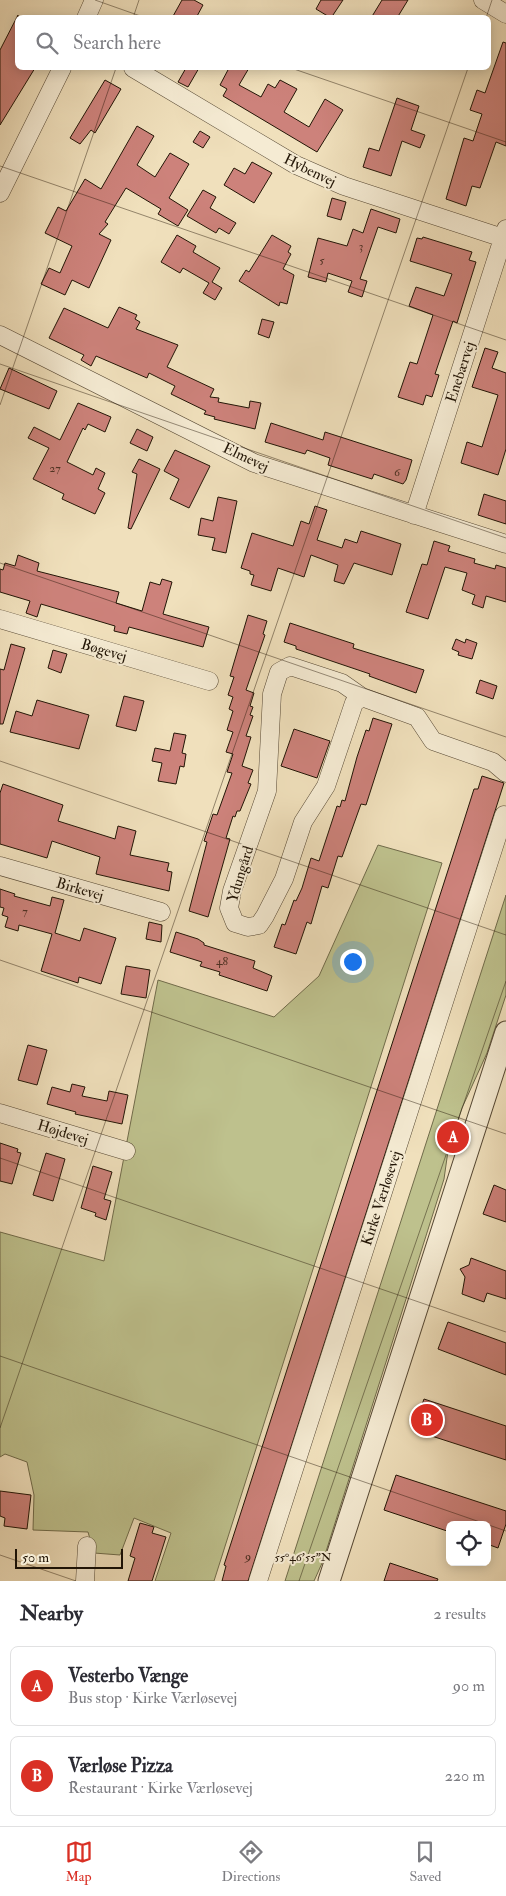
<!DOCTYPE html>
<meta charset="utf-8">
<style>
body{margin:0;font-family:"IM FELL Double Pica",serif;background:#f2f2f3;color:#2b2b33}
.controls{position:absolute;right:15px;bottom:15px;display:grid;overflow:hidden;border-radius:8px;box-shadow:0 2px 12px #0003}
.controls button{width:45px;height:45px;display:grid;place-items:center;padding:0;border:0;border-bottom:1px solid #e1e1e2;background:#fff;color:#2b2b33;font:25px sans-serif}
.scale{position:absolute;left:15px;bottom:12px;width:108px;box-sizing:border-box;padding-left:5px;border:2px solid #221506;border-top:0;font-size:14px;line-height:18px;white-space:nowrap;color:#221506;-webkit-text-stroke:4px #f5ebd3;paint-order:stroke}
.you{position:absolute;left:352px;top:961px;width:18px;height:18px;margin:-12px;border:4px solid #fff;border-radius:50%;background:#1a73e8;box-shadow:0 0 0 8px #1a73e833}
.badge{display:grid;place-items:center;width:32px;height:32px;border-radius:50%;background:#d93025;color:#fff;font-size:16px;font-weight:700}
.pin{position:absolute;translate:-50% -50%;border:2px solid #fff;box-shadow:0 1px 5px #0006}
.list{margin:0;padding:0;list-style:none}
h2{display:flex;justify-content:space-between;align-items:center;height:65px;margin:0;padding:0 20px;font-size:21px}
h2 small{font-size:16px;font-weight:400;color:#7c7c81}
.list li{display:grid;grid-template-columns:32px 1fr auto;gap:15px;align-items:center;box-sizing:border-box;height:80px;margin:0 10px 10px;padding:0 10px;border:1px solid #e1e1e2;border-radius:8px}
.list b{display:block;font-size:19px;white-space:nowrap}
.list p{margin:0;font-size:16px;white-space:nowrap;color:#7c7c81}
.list em{font-size:16px;font-style:normal;color:#7c7c81}
.icon{flex:none;width:28px;height:28px;fill:none;stroke:currentColor;stroke-width:2;stroke-linecap:round;stroke-linejoin:round}
.map{position:relative;flex:none;width:506px;height:1581px;overflow:hidden}
.search{position:absolute;background:#fff;box-shadow:0 2px 12px #0003;left:15px;right:15px;top:15px;height:55px;display:flex;align-items:center;gap:12px;box-sizing:border-box;padding:0 18px;border-radius:8px;color:#7c7c81;font-size:19px}
.sheet{height:245px;background:#fff}
nav{display:flex;justify-content:space-around;align-items:center;box-sizing:border-box;height:70px;border-top:1px solid #e1e1e2;background:#fff;font-size:14px;color:#7c7c81}
nav a{display:grid;justify-items:center;gap:2px}
nav .on{color:#d93025}
.map>svg:first-child{display:block}
</style>
<div class="map">
<svg width="506" height="1581" viewBox="0 0 506 1581">
<rect width="100%" height="100%" fill="#f0e0bc"/>
<filter id="stains"><feTurbulence type="fractalNoise" baseFrequency=".004" numOctaves="4"/><feColorMatrix values="0 0 0 0 .2 0 0 0 0 .09 0 0 0 0 .02 0 0 0 .5 -.17"/></filter>
<radialGradient id="worn" r=".72"><stop offset=".6" stop-color="#630" stop-opacity="0"/><stop offset="1" stop-color="#630" stop-opacity=".3"/></radialGradient>
<path fill="#bec18d" stroke="#706b4a" d="M378,845L442,863L214,1581H155L171,1533L134,1518L120,1555L94,1553L88,1532L33,1530L34,1495L27,1462L5,1454L0,1457V1232L104,1261L158,980L274,1017L319,976Z
M506,895V995L487,1053L462,1108L448,1151L444,1179L323,1561L314,1581H285Z"/>
<path fill="#cd827b" stroke="#221506" d="M182,0H194L203,5L196,18H172Z
M321,0H343L331,18L316,9Z
M382,0H408L397,18H371Z
M18,15V68H35L0,125V50Z
M503,42L506,43V146L496,142L480,188L472,186L466,206L446,199L464,138L473,141L482,114L470,110L477,90L485,93Z
M186,68H199L188,87L178,82Z
M229,68H249L239,85L261,97L268,84L275,88L280,80L297,89L284,112L309,127L325,99L343,110L317,152L223,96L227,89L220,85Z
M105,80L121,89L95,133L91,130L80,144L70,138Z
M397,98L419,106L411,130L425,135L420,148L402,141L391,176L363,167L369,148L379,151Z
M137,126L154,136L137,165L155,177L170,153L189,164L169,198L188,210L178,226L158,214L161,209L126,188L105,222L108,224L99,234L111,240L89,288L72,280L65,295L41,284L49,268L60,273L72,246L45,233L58,207L66,211L85,179L101,189Z
M200,131L210,137L203,148L193,142Z
M252,162L272,173L254,203L224,185L234,168L245,174Z
M203,190L216,197L210,208L236,223L229,234L219,228L216,233L187,216Z
M332,198L346,202L341,220L327,216Z
M371,209L400,219L396,233L378,227L360,279L367,281L362,297L348,292L352,281L328,273L326,282L308,277L318,238L347,246L353,229L363,233Z
M177,235L196,246L193,252L220,268L212,282L222,288L215,300L203,293L209,283L183,268L180,273L161,262Z
M272,235L291,246L288,252L291,254L283,269L294,275L287,304L280,302L279,306L239,281L246,270L249,272Z
M423,237L472,252L469,260L476,262L457,323L453,321L435,374L439,375L432,397L426,395L423,405L398,397L410,362L417,364L433,315L409,306L416,287L444,296L452,274L410,261L417,238L422,239Z
M119,307L137,315L135,319L140,322L136,329L178,345L167,367L214,389L210,397L219,398L218,402L249,408L250,401L261,403L255,429L214,419L215,417L204,414L206,411L171,394L175,386L149,373L147,378L96,356L91,366L81,360L84,355L49,338L64,308L108,328Z
M262,319L274,322L269,338L258,334Z
M485,348L498,352L492,368L506,373V449L498,475L461,463L467,442L482,447L498,395L472,387Z
M9,368L57,391L49,409L0,389Z
M78,403L111,417L105,432L88,424L85,430L83,428L67,462L93,475L96,468L105,473L98,489L105,493L95,514L62,499L64,494L33,479L49,448L28,438L34,427L60,440Z
M271,423L323,440L325,432L412,460L406,480L403,484L374,474L372,479L328,465L330,458L307,450L305,454L265,442Z
M137,429L153,437L147,451L130,443Z
M175,450L210,466L189,508L170,499L179,479L164,471Z
M139,459L160,469L131,529L128,528L137,474L132,472Z
M484,494L506,501V524L478,515Z
M218,497L237,501L226,553L212,550L215,538L198,535L201,518L213,521Z
M315,506L327,510L317,540L342,548L345,539L357,543L361,531L401,544L392,575L354,563L344,584L334,581L338,565L311,555L304,577L278,568L271,591L251,585L254,575L250,574V571L241,568L252,533L293,546L301,521L309,524Z
M434,541L450,546L448,551L475,559L474,563L495,569L496,565L506,568V602L486,596L483,608L472,604L475,595L462,590L467,573L445,567L428,619L406,612L422,564L427,565Z
M18,555L39,563L37,571L119,592L116,603L142,611L150,582L160,585L162,579L172,582L163,614L209,627L203,647L129,627L127,634L114,631L115,626L41,604L37,617L26,613L30,601L0,592V569L3,570L5,563L15,566Z
M248,615L267,621L263,634L265,635L246,690L254,693L250,706L253,707L250,715L253,716L246,736L251,737L242,766L253,770L248,783L251,784L240,811H237L235,817L233,816L226,838L230,839L208,917L189,911L207,842L204,841L213,814L217,815L232,773L227,772L233,754L226,752L233,732L227,730L233,711L229,709L233,697L228,695L234,677L230,676Z
M290,623L354,644L353,648L424,670L416,693L369,676L370,674L296,649V646L284,642Z
M456,639L465,643L466,639L477,643L472,659L458,655L459,652L452,649Z
M11,644L25,648L3,724H0V669L4,670Z
M53,650L67,654L61,673L48,668Z
M480,680L497,686L493,699L476,693Z
M124,696L144,701L136,731L116,726Z
M37,700L89,715L79,749L10,732L16,711L32,716Z
M373,718L392,724L366,805L361,804L342,857L338,856L328,888L322,886L311,924L307,922L296,954L274,947L282,924L285,925L294,900L296,901L302,888L311,858L319,861L337,806L340,807L342,800L345,801L357,757L366,730L369,731Z
M294,729L330,741L317,778L281,766Z
M174,733L186,735L182,753L186,754L184,767L180,766L176,784L158,781L162,763L152,761L155,748L170,751Z
M482,776L504,783L248,1581H222L226,1566L224,1565L461,830L474,789H478Z
M3,784L63,805L58,821L115,839L118,826L136,831L130,855L169,863L167,871L172,872L169,891L96,874L100,857L52,841L47,858L0,844V793Z
M0,889L15,894L14,896L50,906L52,897L64,900L55,933L80,941L84,928L116,938L101,984L79,977L78,983L41,971L52,934L19,925L18,931L5,927L8,917L2,915L4,908L0,907Z
M149,922L162,925L161,942L146,939Z
M176,932L198,939L204,943V945L255,961L253,968L272,976L267,991L219,975L220,972L200,966L202,962L170,952Z
M126,966L150,970L146,998L121,994Z
M28,1045L47,1050L37,1085L18,1080Z
M72,1084L85,1087L82,1096L107,1101L109,1091L128,1095L122,1124L75,1114L76,1112L47,1104L52,1087L70,1092Z
M0,1143L18,1149L17,1152L21,1153L12,1184L0,1181Z
M46,1153L65,1159L53,1201L33,1195Z
M93,1166L112,1172L104,1199L111,1201L106,1220L95,1216L96,1213L81,1208Z
M494,1185L506,1190V1222L483,1214Z
M471,1258L506,1271V1299L487,1293L484,1302L462,1294L465,1277L460,1269L469,1265Z
M448,1322L506,1343V1375L438,1349Z
M424,1399L506,1426V1460L413,1430Z
M396,1475L506,1511V1524L498,1548L487,1544V1525H450V1532L384,1510Z
M0,1491L31,1495L27,1529L4,1526L5,1518L0,1516Z
M140,1523L154,1527L152,1533L166,1537L152,1581H128L135,1558L130,1556Z
M390,1563L438,1579L437,1581H384Z"/>
<g fill="none" stroke-linecap="round" stroke-linejoin="round">
<defs>
<path id="minor" d="M483,0L506,14
M86,18L94,0
M133,68L296,165L344,186L503,238
M0,193L62,68
M0,335L254,463L506,544
M414,515L506,229
M0,619L209,681
M362,697L354,703L326,786L303,822L284,879L265,916L259,925L248,927L235,923L229,908L232,891L267,791L272,694L279,672L290,666L342,683L362,697L417,717L433,741L493,762L506,773
M0,866L161,912
M0,1113L126,1151
M85,1581L87,1546
M258,1581L504,815"/>
<path id="tertiary" d="M329,1581L506,1032"/>
</defs>
<use href="#minor" stroke="#564834" stroke-width="19"/>
<use href="#tertiary" stroke="#564834" stroke-width="23"/>
<use href="#minor" stroke="#f5ebd3" stroke-width="18"/>
<use href="#tertiary" stroke="#f5ebd3" stroke-width="21"/>
</g>
<path fill="none" stroke="#221506" stroke-width="1" stroke-opacity="0.45" d="M95,0L146,18M133,18L139,0M486,18L492,0M291,68L506,142M0,166L506,340M0,364L506,538M0,405L116,68M0,563L506,737M0,761L506,935M0,960L506,1134M0,1158L506,1332M0,1356L506,1531M0,1428L468,68M0,1555L76,1581M299,1581L506,981"/>
<g text-anchor="middle" stroke-width="4" stroke-linejoin="round" paint-order="stroke">
<g font-size="12" fill="#4d3023">
<text x="361" y="250">3</text>
<text x="322" y="264">5</text>
<text x="55" y="472">27</text>
<text x="397" y="476">6</text>
<text x="25" y="915">7</text>
<text x="222" y="965">48</text>
<text x="248" y="1560">9</text>
</g>
<g font-size="15" fill="#221506" stroke="#f5ebd3">
<text transform="translate(310 170) rotate(26)" y="5">Hybenvej</text>
<text transform="translate(460 372) rotate(-72)" y="5">Enebærvej</text>
<text transform="translate(246 457) rotate(25)" y="5">Elmevej</text>
<text transform="translate(104 650) rotate(16)" y="5">Bøgevej</text>
<text transform="translate(240 874) rotate(-73)" y="5">Ydungård</text>
<text transform="translate(80 889) rotate(16)" y="5">Birkevej</text>
<text transform="translate(63 1132) rotate(17)" y="5">Højdevej</text>
<text transform="translate(381 1198) rotate(-72)" y="5">Kirke Værløsevej</text>
</g>
</g>
<g font-size="12" text-anchor="middle" fill="#221506" stroke="#f5ebd3" stroke-width="4" stroke-linejoin="round" paint-order="stroke">
<text x="303" y="1561">55°46'55"N</text>
</g>
<rect width="100%" height="100%" filter="url(#stains)"/>
<rect width="100%" height="100%" fill="url(#worn)"/>
</svg>
<div class="controls">
<button><svg class="icon" aria-label="locate" viewBox="0 0 24 24"><circle cx="12" cy="12" r="6"/><path d="M12 2v4M12 18v4M2 12h4M18 12h4"/></svg></button>
</div>
<div class="scale">50 m</div>
<div class="you"></div>
<div class="pin badge" style="left:453px;top:1137px">A</div>
<div class="pin badge" style="left:427px;top:1420px">B</div>
<div class="search"><svg class="icon" aria-label="search" viewBox="0 0 24 24"><circle cx="10" cy="10" r="6"/><path d="M15 15l6 6"/></svg>Search here</div>
</div>
<section class="sheet">
<h2>Nearby<small>2 results</small></h2>
<ul class="list">
<li><span class="badge">A</span><div><b>Vesterbo Vænge</b><p>Bus stop · Kirke Værløsevej</p></div><em>90 m</em></li>
<li><span class="badge">B</span><div><b>Værløse Pizza</b><p>Restaurant · Kirke Værløsevej</p></div><em>220 m</em></li>
</ul>
</section>
<nav>
<a class="on"><svg class="icon" aria-label="map" viewBox="0 0 24 24"><path d="M3 6l6-2 6 2 6-2v14l-6 2-6-2-6 2zM9 4v14M15 6v14"/></svg>Map</a>
<a><svg class="icon" aria-label="directions" viewBox="0 0 24 24"><path d="M12 3l9 9-9 9-9-9zM9 14v-3h6M13 9l2 2-2 2"/></svg>Directions</a>
<a><svg class="icon" aria-label="saved" viewBox="0 0 24 24"><path d="M7 4h10v16l-5-4-5 4z"/></svg>Saved</a>
</nav>
